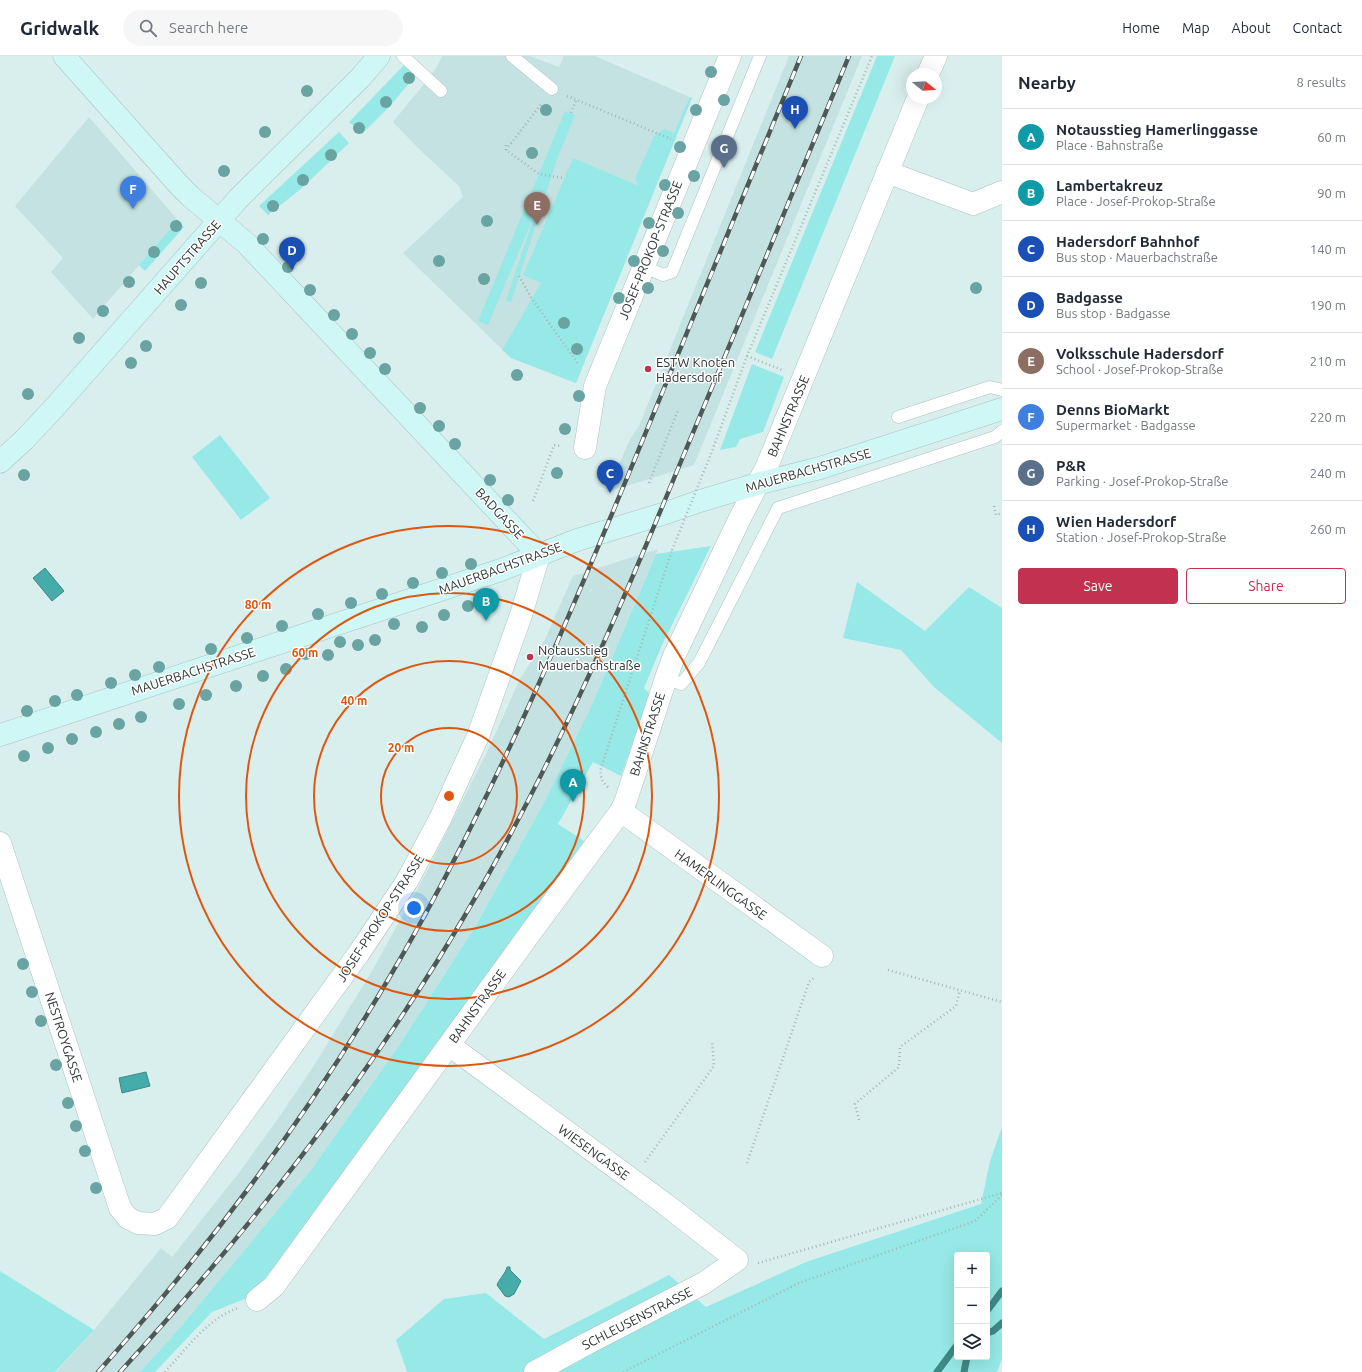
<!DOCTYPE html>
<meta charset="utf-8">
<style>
body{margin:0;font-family:Ubuntu,sans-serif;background:#f6f6f7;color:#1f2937}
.controls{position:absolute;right:12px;bottom:12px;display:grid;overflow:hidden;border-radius:4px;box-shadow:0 4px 16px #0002}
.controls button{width:36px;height:36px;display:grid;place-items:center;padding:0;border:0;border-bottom:1px solid #e0e1e3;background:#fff;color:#1f2937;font:20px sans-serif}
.compass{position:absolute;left:906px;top:12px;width:36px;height:36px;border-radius:50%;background:#fff;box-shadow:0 4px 16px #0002;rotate:108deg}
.you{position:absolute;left:414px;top:852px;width:14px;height:14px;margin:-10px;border:3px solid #fff;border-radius:50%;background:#1a73e8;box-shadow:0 0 0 6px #1a73e833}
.badge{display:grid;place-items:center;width:26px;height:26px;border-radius:50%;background:#c23250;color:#fff;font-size:13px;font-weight:700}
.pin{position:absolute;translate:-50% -33px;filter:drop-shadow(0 1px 2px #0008)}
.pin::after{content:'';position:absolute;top:21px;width:14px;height:12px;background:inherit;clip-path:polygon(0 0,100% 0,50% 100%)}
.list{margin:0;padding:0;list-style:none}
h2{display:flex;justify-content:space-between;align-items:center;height:52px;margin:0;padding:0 16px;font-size:17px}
h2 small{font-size:13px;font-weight:400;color:#747a83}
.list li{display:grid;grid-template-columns:26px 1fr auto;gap:12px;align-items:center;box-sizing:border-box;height:56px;padding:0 16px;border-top:1px solid #e0e1e3}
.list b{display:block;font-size:15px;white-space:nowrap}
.list p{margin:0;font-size:13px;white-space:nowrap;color:#747a83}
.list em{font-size:13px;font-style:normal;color:#747a83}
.actions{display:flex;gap:8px;padding:12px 16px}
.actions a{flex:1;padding:9px 0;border:1px solid #c23250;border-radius:4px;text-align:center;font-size:14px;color:#c23250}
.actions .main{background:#c23250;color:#fff}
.icon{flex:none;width:22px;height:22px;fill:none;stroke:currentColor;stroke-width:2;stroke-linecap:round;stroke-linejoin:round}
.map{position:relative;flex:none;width:1002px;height:1316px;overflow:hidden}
header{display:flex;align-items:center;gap:24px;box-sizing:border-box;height:56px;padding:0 20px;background:#fff;border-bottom:1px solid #e0e1e3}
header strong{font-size:19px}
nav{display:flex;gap:22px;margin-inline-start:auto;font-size:14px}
.search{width:280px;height:36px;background:#f6f6f7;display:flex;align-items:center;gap:10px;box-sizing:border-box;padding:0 14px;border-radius:22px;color:#747a83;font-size:15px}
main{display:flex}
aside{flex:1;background:#fff}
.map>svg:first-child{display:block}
</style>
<header>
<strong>Gridwalk</strong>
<div class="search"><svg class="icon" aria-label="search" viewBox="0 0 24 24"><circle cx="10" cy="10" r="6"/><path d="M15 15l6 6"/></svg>Search here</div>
<nav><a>Home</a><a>Map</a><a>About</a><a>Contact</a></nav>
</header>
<main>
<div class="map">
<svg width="1002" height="1316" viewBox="0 0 1002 1316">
<rect width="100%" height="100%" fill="#d9efee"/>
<path fill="#c4e2e1" d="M442,0H530L559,11L564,0H595L692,42L576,327L511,302L403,197L463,141L459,130L420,94L393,66L425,27L438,9Z
M789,0H862L694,409L607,436L630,383L639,370Z
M89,61L178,164L93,263L51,216L63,202L15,150Z
M658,493L591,651L545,745L475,871L400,988L311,1114L178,1274L140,1316H56L94,1274L161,1192L172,1201L238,1118L277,1064L313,1011L372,915L425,819L487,696L520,623L545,583L573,520Z"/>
<path fill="#96e9e7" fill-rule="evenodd" d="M877,0H895L772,303L755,296Z
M404,9L416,19L390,50L362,78L349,66Z
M690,41L692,42L576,327L511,302L502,294L541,227L523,219L573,102L639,130L635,123L654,80L664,73L674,77Z
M565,55L575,59L557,103L511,246L506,244L536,155L488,269L478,265Z
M339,76L349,87L302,132L268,159L259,150Z
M178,164L184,171L145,215L139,209Z
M752,308L784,321L763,376L740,383L736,391L720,394Z
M220,379L270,442L241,464L192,401Z
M711,490L662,589L644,632L650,638L621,720L593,706L558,768L584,785L506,893L420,1016L252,1240L212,1256L155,1316H140L178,1274L311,1114L400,988L475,871L545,745L591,651L656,498Z
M857,526L925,575L969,531L1002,552V687L934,631L901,594L843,582Z
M1002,1071V1303L997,1316H407L396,1284L444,1243L486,1237L544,1283L669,1219L706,1251L806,1206L981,1148L990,1105ZM957,1199H987V1301H957Z
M0,1215L94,1274L55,1316H0Z"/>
<path fill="#46acaa" stroke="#3f8987" d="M45,512L64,535L52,545L33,522Z
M146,1016L150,1030L122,1037L119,1022Z
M507,1211H510V1214L521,1225L514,1238L509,1241L505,1240L497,1229C499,1223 506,1217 507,1211Z"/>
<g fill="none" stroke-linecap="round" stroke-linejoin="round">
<path stroke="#3f8987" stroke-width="7" d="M987,1255L1002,1235
M987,1277L993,1275L1002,1267
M937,1316L957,1289
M964,1316L967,1301"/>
<defs>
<path id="lane" d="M403,0L441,35
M512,0L552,33
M643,210L663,219L672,216L760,0
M898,361L990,331L1002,334
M666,622L681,628L699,607L778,452L995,381L1002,375"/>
<path id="street" d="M928,18L936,0
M887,116L973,148L1002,136
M585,392L595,330L730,0
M621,755L822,900
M0,787L120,1152L128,1162L138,1167L155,1168L167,1162L359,897L407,825L440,763L478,680L521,559L539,499
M449,989L665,1148L737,1204L704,1227L588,1287L535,1316
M257,1244L274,1230L531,876L621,755L626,744L666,622L674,600L740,462L767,410L918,42"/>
<path id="secondary" d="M64,0L179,129L191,141L246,187L539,499
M0,406L24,384L54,352L238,143L361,21L379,0
M0,679L501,514L577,484L666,457L700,445L757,428L820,412L1002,353"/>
</defs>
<use href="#lane" stroke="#acc1c0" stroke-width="13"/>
<use href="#street" stroke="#acc1c0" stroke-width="23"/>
<use href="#secondary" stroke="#acc1c0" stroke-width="23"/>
<path stroke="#a5b6b5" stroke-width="2.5" stroke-dasharray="1 3" stroke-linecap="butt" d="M567,40L671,83
M571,57L576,44
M506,89V94L539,118L564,122
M506,94L542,47
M519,220L532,243L579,309
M747,300L782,314
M711,398L747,300L872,0
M649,427L678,354
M533,445L554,389L562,390
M994,450L996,459L1002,457
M482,557L501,543
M608,731C601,725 600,720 601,712L672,494
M888,914L1002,946
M859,1064L855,1048L899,1011L900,991L956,950L960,934
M645,1106L714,1010L712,985
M747,1107L809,926L815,921
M758,1207L1002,1137
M165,1316C186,1293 208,1262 238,1252
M623,1316L799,1227L975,1165L1002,1139"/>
<use href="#lane" stroke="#fff" stroke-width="12"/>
<use href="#street" stroke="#fff" stroke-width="22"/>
<use href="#secondary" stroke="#cef7f6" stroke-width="22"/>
<defs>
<path id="rail" d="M98,1316C207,1194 306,1063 389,922C486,758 561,581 634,405C690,270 746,135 801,0
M120,1316C248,1176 367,1025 464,861C548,719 614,568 677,415C735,277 792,138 849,0"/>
</defs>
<use href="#rail" stroke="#4d5857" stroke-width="4.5"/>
<use href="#rail" stroke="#fff" stroke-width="3" stroke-dasharray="9" stroke-linecap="butt"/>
<path stroke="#a5b6b5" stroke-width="2.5" stroke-dasharray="1 3" stroke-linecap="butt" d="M672,494L711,398"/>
</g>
<g fill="#69a3a2">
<circle cx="711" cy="16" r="6"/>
<circle cx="409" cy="22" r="6"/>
<circle cx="307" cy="35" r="6"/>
<circle cx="724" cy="44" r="6"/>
<circle cx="386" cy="46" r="6"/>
<circle cx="546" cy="54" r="6"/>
<circle cx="696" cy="54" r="6"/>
<circle cx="359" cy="72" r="6"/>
<circle cx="265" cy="76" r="6"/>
<circle cx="680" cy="91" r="6"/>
<circle cx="532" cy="97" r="6"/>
<circle cx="331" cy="99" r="6"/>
<circle cx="224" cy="115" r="6"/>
<circle cx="694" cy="120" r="6"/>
<circle cx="303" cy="124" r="6"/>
<circle cx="665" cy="129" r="6"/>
<circle cx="273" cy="150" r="6"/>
<circle cx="678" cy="157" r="6"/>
<circle cx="487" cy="165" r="6"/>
<circle cx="649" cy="167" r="6"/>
<circle cx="176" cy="170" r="6"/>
<circle cx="263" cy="183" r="6"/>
<circle cx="663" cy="195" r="6"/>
<circle cx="154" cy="196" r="6"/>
<circle cx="439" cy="205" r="6"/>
<circle cx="634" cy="205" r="6"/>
<circle cx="288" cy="211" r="6"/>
<circle cx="484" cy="223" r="6"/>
<circle cx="129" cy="226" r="6"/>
<circle cx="201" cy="227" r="6"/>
<circle cx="648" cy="232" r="6"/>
<circle cx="976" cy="232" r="6"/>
<circle cx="310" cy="234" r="6"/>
<circle cx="619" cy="242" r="6"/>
<circle cx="181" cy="249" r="6"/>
<circle cx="103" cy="255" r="6"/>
<circle cx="334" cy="259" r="6"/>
<circle cx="564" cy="267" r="6"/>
<circle cx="352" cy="278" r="6"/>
<circle cx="79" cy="282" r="6"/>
<circle cx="146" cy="290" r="6"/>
<circle cx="577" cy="293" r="6"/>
<circle cx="370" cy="297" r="6"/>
<circle cx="131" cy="307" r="6"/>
<circle cx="385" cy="313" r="6"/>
<circle cx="517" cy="319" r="6"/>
<circle cx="28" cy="338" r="6"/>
<circle cx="579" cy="340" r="6"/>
<circle cx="420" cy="352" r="6"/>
<circle cx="439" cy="370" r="6"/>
<circle cx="565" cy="373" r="6"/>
<circle cx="455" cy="388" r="6"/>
<circle cx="557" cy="417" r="6"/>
<circle cx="24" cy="419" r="6"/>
<circle cx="490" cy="424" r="6"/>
<circle cx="508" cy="444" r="6"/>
<circle cx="471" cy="508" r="6"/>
<circle cx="442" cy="517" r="6"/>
<circle cx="413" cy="527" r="6"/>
<circle cx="382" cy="538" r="6"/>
<circle cx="351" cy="547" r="6"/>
<circle cx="468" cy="550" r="6"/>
<circle cx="318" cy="558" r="6"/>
<circle cx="444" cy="559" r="6"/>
<circle cx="394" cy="568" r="6"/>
<circle cx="282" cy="570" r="6"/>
<circle cx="422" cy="571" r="6"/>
<circle cx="247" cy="582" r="6"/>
<circle cx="375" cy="584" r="6"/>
<circle cx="340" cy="586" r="6"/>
<circle cx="358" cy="589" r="6"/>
<circle cx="211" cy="593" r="6"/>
<circle cx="306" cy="598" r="6"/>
<circle cx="328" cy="599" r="6"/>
<circle cx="159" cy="611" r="6"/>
<circle cx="286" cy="613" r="6"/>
<circle cx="135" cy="619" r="6"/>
<circle cx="263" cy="620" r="6"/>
<circle cx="111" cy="627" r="6"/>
<circle cx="236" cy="630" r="6"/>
<circle cx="77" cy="639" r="6"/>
<circle cx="206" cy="639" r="6"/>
<circle cx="55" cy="645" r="6"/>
<circle cx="179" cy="648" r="6"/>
<circle cx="27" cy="655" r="6"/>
<circle cx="141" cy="661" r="6"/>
<circle cx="119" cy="668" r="6"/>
<circle cx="96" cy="676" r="6"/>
<circle cx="72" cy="683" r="6"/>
<circle cx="48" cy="692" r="6"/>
<circle cx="24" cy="700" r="6"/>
<circle cx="23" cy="908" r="6"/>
<circle cx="32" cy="936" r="6"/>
<circle cx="41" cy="965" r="6"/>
<circle cx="56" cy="1009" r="6"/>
<circle cx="68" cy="1047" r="6"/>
<circle cx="76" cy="1070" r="6"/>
<circle cx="85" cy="1095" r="6"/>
<circle cx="96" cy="1132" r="6"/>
</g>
<g fill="none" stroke="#df570e" stroke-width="2">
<circle cx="449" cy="740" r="68"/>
<circle cx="449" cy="740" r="135"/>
<circle cx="449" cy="740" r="203"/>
<circle cx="449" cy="740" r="270"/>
</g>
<g fill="#c23250" stroke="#fff" stroke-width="1.5">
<circle cx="648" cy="313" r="4"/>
<circle cx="530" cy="601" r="4"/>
</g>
<g text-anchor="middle" stroke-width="3" stroke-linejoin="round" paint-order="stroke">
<g font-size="13" fill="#2e3635" stroke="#fff">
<text transform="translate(650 194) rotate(-68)" y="5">JOSEF-PROKOP-STRASSE</text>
<text transform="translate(187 201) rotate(-49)" y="5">HAUPTSTRASSE</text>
<text transform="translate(788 360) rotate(-67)" y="5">BAHNSTRASSE</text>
<text transform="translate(808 414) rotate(-16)" y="5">MAUERBACHSTRASSE</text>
<text transform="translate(500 457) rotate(47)" y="5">BADGASSE</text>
<text transform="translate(500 512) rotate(-20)" y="5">MAUERBACHSTRASSE</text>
<text transform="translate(193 615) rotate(-18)" y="5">MAUERBACHSTRASSE</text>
<text transform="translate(647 678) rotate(-72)" y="5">BAHNSTRASSE</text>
<text transform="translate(721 828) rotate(36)" y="5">HAMERLINGGASSE</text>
<text transform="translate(380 862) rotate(-57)" y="5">JOSEF-PROKOP-STRASSE</text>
<text transform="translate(477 950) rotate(-54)" y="5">BAHNSTRASSE</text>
<text transform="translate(64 981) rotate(72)" y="5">NESTROYGASSE</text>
<text transform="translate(594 1096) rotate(36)" y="5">WIESENGASSE</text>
<text transform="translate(637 1262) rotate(-27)" y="5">SCHLEUSENSTRASSE</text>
</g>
<g font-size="13" fill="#2e3635" stroke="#fff" text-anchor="start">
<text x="656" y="311">ESTW Knoten<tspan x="656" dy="15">Hadersdorf</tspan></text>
<text x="538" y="599">Notausstieg<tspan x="538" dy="15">Mauerbachstraße</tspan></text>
</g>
</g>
<circle cx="449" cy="740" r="6" fill="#df570e" stroke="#fff" stroke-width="2"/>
<g font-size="12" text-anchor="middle" font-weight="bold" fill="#df570e" stroke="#fff" stroke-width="3" stroke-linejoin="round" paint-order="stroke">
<text x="258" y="553">80 m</text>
<text x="305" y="601">60 m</text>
<text x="354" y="649">40 m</text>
<text x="401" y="696">20 m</text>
</g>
</svg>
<div class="controls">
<button>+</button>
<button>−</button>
<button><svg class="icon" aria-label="layers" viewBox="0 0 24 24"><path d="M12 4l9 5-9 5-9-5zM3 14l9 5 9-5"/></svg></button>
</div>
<svg class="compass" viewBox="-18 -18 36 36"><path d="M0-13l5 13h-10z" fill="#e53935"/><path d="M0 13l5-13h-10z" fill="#747a83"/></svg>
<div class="you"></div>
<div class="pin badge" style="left:573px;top:746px;background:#0f9aa8">A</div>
<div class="pin badge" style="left:486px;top:565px;background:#0f9aa8">B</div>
<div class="pin badge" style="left:610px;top:437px;background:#1a4fb4">C</div>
<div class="pin badge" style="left:292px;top:214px;background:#1a4fb4">D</div>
<div class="pin badge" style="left:537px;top:169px;background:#8d6e63">E</div>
<div class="pin badge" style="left:133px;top:153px;background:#3f7fe0">F</div>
<div class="pin badge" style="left:724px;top:112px;background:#5c6f8a">G</div>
<div class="pin badge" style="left:795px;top:73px;background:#1a4fb4">H</div>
</div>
<aside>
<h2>Nearby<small>8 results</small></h2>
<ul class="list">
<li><span class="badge" style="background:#0f9aa8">A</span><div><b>Notausstieg Hamerlinggasse</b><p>Place · Bahnstraße</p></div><em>60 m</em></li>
<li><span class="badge" style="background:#0f9aa8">B</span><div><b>Lambertakreuz</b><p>Place · Josef-Prokop-Straße</p></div><em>90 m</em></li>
<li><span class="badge" style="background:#1a4fb4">C</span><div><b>Hadersdorf Bahnhof</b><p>Bus stop · Mauerbachstraße</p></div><em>140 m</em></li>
<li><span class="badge" style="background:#1a4fb4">D</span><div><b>Badgasse</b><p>Bus stop · Badgasse</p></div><em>190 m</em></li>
<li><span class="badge" style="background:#8d6e63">E</span><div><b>Volksschule Hadersdorf</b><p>School · Josef-Prokop-Straße</p></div><em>210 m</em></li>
<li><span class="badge" style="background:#3f7fe0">F</span><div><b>Denns BioMarkt</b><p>Supermarket · Badgasse</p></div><em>220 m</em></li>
<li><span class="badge" style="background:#5c6f8a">G</span><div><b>P&amp;R</b><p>Parking · Josef-Prokop-Straße</p></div><em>240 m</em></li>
<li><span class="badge" style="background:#1a4fb4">H</span><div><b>Wien Hadersdorf</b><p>Station · Josef-Prokop-Straße</p></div><em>260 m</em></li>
</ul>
<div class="actions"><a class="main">Save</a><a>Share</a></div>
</aside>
</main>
